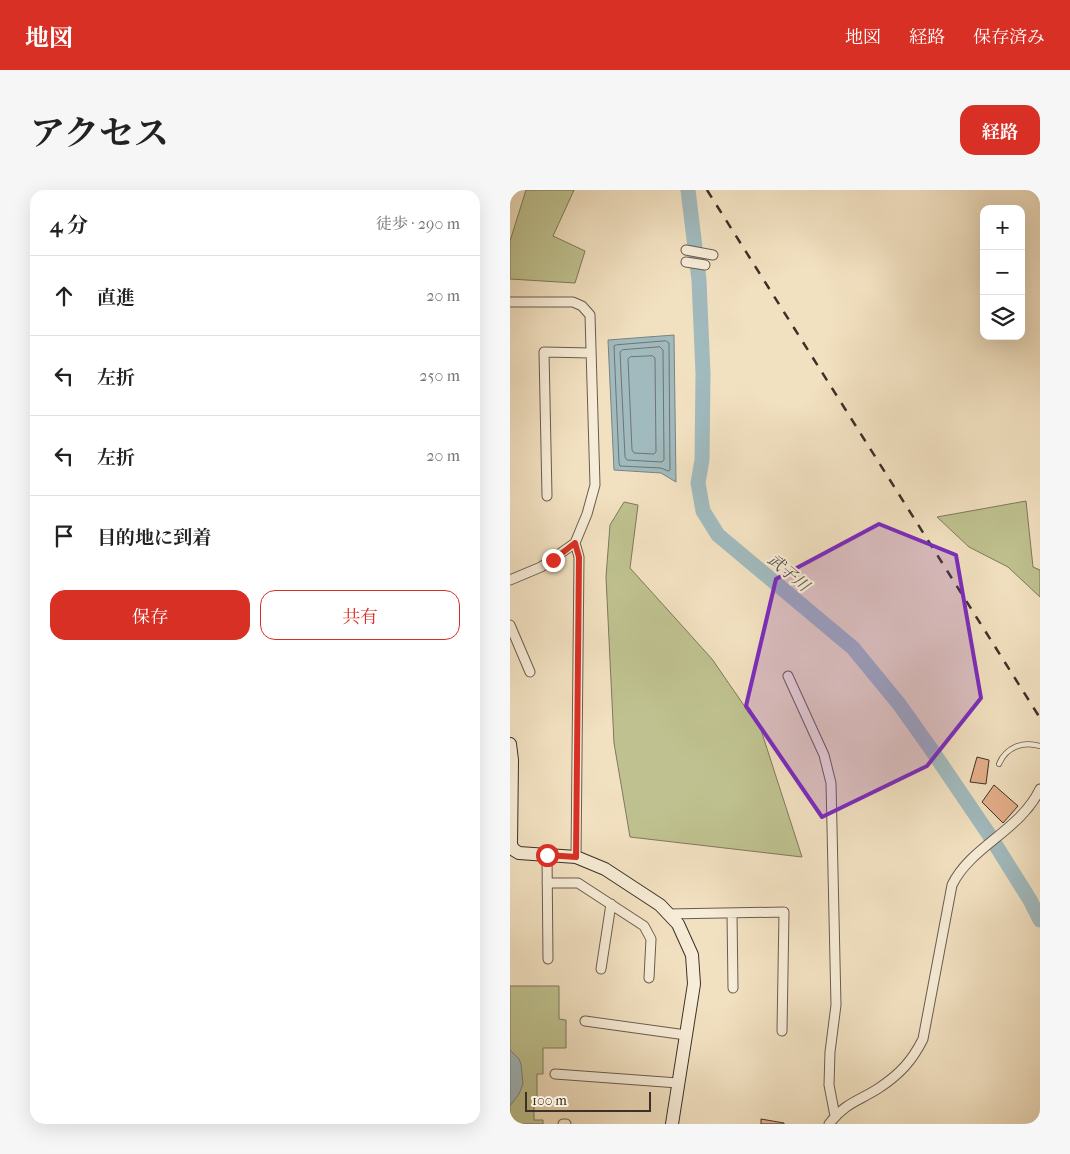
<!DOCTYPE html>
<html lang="ja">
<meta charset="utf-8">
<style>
body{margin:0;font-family:"IM FELL French Canon","Noto Serif JP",serif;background:#f6f6f6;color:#222}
.controls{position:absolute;right:15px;top:15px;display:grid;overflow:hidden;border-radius:10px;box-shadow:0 5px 20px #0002}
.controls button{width:45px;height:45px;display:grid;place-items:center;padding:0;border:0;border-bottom:1px solid #e0e0e0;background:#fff;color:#222;font:25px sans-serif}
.scale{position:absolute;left:15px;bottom:12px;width:126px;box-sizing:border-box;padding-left:5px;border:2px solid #3c3027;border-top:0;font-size:14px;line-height:18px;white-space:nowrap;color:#3c3027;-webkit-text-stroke:4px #f7ecd7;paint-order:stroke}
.stop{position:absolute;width:15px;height:15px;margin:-11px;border:4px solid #d93025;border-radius:50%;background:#fff}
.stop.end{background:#d93025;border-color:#fff;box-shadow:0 1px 5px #0008}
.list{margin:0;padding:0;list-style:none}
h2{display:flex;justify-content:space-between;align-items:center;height:65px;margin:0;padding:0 20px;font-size:21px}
h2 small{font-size:16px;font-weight:400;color:#767676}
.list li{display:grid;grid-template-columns:32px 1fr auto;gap:15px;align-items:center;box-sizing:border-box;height:80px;padding:0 20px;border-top:1px solid #e0e0e0}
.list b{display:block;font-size:19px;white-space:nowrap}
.list em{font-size:16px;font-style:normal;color:#767676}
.actions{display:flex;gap:10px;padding:15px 20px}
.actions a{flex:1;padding:11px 0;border:1px solid #d93025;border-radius:15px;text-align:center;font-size:18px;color:#d93025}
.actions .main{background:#d93025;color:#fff}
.icon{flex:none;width:28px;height:28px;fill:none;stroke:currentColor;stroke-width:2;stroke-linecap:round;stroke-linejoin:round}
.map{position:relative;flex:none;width:530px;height:934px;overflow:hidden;border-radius:15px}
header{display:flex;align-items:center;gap:30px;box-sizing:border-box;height:70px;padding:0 25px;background:#d93025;color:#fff}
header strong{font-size:24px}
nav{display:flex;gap:28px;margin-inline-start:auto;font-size:18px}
.intro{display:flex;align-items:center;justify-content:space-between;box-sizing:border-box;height:120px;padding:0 30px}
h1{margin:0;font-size:35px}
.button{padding:12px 22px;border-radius:15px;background:#d93025;color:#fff;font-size:18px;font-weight:700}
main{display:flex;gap:30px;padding:0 30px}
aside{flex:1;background:#fff;border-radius:15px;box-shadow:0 5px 20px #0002}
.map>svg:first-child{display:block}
</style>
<header>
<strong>地図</strong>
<nav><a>地図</a><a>経路</a><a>保存済み</a></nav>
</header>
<div class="intro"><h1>アクセス</h1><a class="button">経路</a></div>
<main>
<aside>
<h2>4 分<small>徒歩 · 290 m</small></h2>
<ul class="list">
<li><svg class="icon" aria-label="ahead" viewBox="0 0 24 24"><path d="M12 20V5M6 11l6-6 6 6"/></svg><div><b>直進</b></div><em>20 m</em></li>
<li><svg class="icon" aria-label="left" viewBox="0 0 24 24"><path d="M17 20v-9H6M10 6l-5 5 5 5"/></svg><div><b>左折</b></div><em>250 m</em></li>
<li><svg class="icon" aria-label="left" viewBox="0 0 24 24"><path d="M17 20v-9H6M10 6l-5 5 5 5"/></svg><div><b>左折</b></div><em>20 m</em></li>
<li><svg class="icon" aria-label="arrive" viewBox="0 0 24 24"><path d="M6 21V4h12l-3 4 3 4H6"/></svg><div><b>目的地に到着</b></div></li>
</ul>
<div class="actions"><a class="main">保存</a><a>共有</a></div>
</aside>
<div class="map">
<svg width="530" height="934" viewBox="0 0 530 934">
<rect width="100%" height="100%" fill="#f2e1c1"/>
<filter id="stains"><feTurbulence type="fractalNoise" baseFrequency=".004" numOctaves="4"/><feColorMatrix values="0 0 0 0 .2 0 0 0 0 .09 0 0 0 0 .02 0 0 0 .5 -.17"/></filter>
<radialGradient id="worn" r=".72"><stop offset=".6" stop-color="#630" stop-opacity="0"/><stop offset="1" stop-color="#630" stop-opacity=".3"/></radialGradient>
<path fill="#bfc290" stroke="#7e795c" d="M16,0H64L43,46L75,61L65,93L0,89V51Z
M516,311L523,377L530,380V407L498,377L459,357L427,327Z
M114,312L128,315L120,378L202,469L251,540L292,667L120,647L104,553L96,387L100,335Z
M0,796H49V829L56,830V858H33V884H27V909H24V930H33V934H0Z"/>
<path fill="#a1babe" stroke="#798382" d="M164,145L166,292L151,283L104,280L98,150Z
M0,860L9,869L11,874L13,894L9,904L0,916Z"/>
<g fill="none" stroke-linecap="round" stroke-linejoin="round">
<path stroke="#6e7572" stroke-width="1" d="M156,151L159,153L160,280L158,281L151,278L110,276L109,273L104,156L106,155Z
M150,157L153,160L154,270L152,272L117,270L115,267L110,162L112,160Z
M143,166L145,168L146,262L144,264L124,263L122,260L118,169L120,167Z"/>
<path stroke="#a1babe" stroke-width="15" d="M178,0L189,90L193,184L192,270L188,293L193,321L208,345L343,458L389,514L421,559L480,646L520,710L530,730"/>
</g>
<path fill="#e5af8a" stroke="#3c3027" d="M467,567L479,570L476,594L460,592Z
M484,595L508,616L493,633L472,612Z
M251,929L274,933V934H251Z"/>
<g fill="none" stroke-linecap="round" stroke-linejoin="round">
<defs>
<path id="lane" d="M489,574C496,557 513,551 530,556"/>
<path id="street" d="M176,60L203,65
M176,72L195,75
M0,112H63L72,116L80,125L85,295L77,324L65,353L31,377L0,390
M37,306L34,162L81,163
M65,353L69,367L66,667
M0,435L20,482
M278,486L314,565L321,593L326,815L320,862L319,895L325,926
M37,665L38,769
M37,693H68L134,736L141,749L139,788
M222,723L223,798
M158,724L274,722L272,841
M91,779L101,714
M75,831L176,845
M45,884L168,893
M53,934H56
M319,934C336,912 349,911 369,898C390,884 402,871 413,849L442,695C461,656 510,641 530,599"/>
<path id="secondary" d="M0,554L2,570L1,655L4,660L9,663L66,667L95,679L150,715L168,734L182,765L184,794L162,934"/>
</defs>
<use href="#lane" stroke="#6a5c4e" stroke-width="6"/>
<use href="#street" stroke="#6a5c4e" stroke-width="11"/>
<use href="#secondary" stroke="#3c3027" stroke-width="14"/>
<use href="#lane" stroke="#f7ecd7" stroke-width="4.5"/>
<use href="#street" stroke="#f7ecd7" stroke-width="9"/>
<use href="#secondary" stroke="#f7ecd7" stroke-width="12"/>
<path stroke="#3c3027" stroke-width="2.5" stroke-dasharray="9 9" stroke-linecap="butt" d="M197,0L530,528"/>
</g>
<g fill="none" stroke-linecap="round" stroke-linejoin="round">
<path stroke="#d93025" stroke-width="6" d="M37,665L66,667L69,367L65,353L43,370"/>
</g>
<path fill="#7b2cbf" fill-opacity="0.2" stroke="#7b2cbf" stroke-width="4" stroke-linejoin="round" d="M369,334L446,365L471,508L417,576L312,627L236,516L266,389Z"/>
<g text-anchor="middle" stroke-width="4.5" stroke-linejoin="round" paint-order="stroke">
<g font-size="16" font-style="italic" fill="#55524d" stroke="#f7ecd7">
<text transform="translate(279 382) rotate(40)" y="6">武子川</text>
</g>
</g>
<rect width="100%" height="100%" filter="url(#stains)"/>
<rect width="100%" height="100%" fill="url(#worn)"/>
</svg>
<div class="controls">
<button>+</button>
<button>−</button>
<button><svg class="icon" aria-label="layers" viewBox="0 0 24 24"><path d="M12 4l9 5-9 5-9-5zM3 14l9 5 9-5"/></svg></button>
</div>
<div class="scale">100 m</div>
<div class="stop" style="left:37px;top:665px"></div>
<div class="stop end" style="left:43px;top:370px"></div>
</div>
</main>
